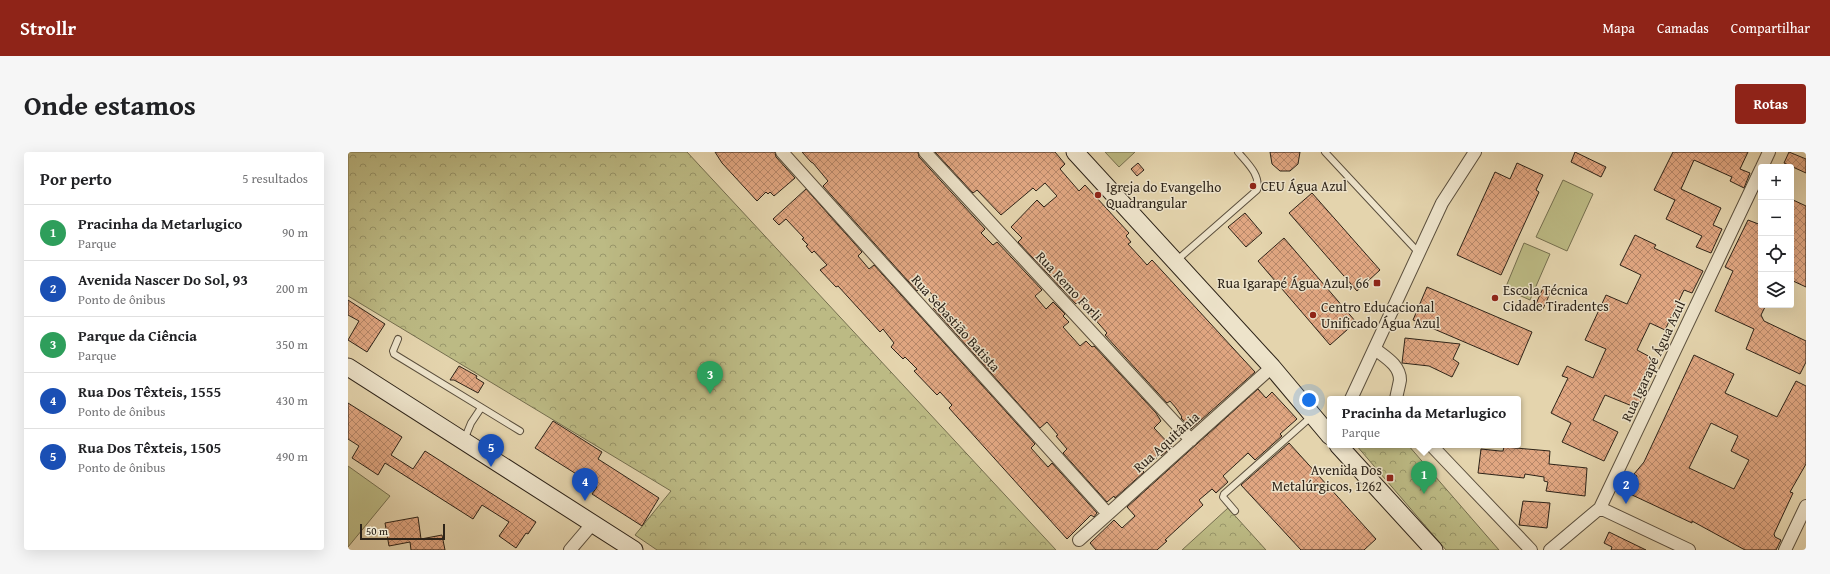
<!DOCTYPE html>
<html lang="pt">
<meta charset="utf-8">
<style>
body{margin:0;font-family:"Gentium Book Plus",serif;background:#f6f6f6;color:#202124}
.controls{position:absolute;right:12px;top:12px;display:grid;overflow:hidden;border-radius:4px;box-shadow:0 4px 16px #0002}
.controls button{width:36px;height:36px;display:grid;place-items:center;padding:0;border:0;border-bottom:1px solid #e0e0e0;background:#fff;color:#202124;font:20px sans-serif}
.scale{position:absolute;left:12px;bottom:10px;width:85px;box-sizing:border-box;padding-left:4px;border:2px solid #2d2318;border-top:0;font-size:11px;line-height:14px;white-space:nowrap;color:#2d2318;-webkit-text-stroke:3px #ede3ca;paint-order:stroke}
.you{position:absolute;left:961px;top:248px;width:14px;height:14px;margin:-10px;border:3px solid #fff;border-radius:50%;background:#1a73e8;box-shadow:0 0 0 6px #1a73e833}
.badge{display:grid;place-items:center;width:26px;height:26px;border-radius:50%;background:#8f2418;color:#fff;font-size:13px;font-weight:700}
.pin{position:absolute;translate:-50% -33px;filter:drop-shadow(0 1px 2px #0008)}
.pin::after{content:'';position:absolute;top:21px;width:14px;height:12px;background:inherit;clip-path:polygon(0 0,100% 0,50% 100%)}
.popup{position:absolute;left:979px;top:244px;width:194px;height:52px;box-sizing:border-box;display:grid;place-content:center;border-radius:4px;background:#fff;filter:drop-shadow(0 1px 3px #0005);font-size:13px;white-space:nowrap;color:#757577}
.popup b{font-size:15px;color:#202124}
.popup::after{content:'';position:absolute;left:50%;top:100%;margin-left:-8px;border:8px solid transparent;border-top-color:#fff}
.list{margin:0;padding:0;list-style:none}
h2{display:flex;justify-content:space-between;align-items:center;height:52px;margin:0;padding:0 16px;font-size:17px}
h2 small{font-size:13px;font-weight:400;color:#757577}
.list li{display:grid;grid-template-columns:26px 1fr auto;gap:12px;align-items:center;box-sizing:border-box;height:56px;padding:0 16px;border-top:1px solid #e0e0e0}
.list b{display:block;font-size:15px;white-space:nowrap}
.list p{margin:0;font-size:13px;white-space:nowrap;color:#757577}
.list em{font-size:13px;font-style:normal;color:#757577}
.icon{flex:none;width:22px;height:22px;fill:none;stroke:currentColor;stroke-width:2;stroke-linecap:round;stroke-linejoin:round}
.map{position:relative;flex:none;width:1458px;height:398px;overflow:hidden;border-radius:4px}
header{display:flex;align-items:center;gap:24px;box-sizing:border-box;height:56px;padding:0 20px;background:#8f2418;color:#fff}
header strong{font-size:19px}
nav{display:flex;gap:22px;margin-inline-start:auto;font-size:14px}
.intro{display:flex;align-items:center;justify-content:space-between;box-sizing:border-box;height:96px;padding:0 24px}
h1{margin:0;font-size:28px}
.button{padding:10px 18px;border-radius:4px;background:#8f2418;color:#fff;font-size:14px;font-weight:700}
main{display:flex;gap:24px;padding:0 24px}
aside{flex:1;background:#fff;border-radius:4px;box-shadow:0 4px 16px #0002}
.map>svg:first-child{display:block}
</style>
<header>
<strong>Strollr</strong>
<nav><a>Mapa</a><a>Camadas</a><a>Compartilhar</a></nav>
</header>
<div class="intro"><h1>Onde estamos</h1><a class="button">Rotas</a></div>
<main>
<aside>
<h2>Por perto<small>5 resultados</small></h2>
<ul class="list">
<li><span class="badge" style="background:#2e9e5b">1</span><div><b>Pracinha da Metarlugico</b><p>Parque</p></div><em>90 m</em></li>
<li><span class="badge" style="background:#1a4fb4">2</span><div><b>Avenida Nascer Do Sol, 93</b><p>Ponto de ônibus</p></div><em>200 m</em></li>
<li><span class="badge" style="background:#2e9e5b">3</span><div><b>Parque da Ciência</b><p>Parque</p></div><em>350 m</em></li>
<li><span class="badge" style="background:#1a4fb4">4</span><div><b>Rua Dos Têxteis, 1555</b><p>Ponto de ônibus</p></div><em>430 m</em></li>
<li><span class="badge" style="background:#1a4fb4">5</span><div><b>Rua Dos Têxteis, 1505</b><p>Ponto de ônibus</p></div><em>490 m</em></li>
</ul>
</aside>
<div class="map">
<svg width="1458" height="398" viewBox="0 0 1458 398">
<defs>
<pattern id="forest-crowns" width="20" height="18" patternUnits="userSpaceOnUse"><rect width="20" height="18" fill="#bcba84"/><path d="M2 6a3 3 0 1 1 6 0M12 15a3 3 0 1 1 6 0" fill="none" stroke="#99976b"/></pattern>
<pattern id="building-cross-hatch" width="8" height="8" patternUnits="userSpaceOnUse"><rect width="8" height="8" fill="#e0a681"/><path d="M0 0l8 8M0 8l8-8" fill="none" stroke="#b68769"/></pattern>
</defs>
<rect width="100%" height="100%" fill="#e4d4ad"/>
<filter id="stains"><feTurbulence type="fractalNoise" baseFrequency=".005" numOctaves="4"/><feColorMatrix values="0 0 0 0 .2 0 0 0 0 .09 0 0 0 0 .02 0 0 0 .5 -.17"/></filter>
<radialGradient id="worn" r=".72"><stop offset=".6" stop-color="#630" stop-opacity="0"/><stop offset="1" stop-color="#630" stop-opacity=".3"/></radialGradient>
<path fill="url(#forest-crowns)" stroke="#746e4e" d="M0,0H339L708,398H309L287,383L323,339L0,144Z
M1008,293H1060L1151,398H1098Z
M880,356L918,398H834Z"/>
<path fill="#bcba84" stroke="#746e4e" d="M757,0H787L771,15Z
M1215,28L1245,42L1219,99L1188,85Z
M1176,91L1202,102L1182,148L1157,137Z
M0,314L42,344L0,395Z"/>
<path fill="url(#building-cross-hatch)" stroke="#2d2318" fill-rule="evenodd" d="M367,0H427L428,5L447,26L426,44L422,40L420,42L418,40L409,49L374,11Z
M454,0H570L571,5L637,77L633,81L645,93L649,90L694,138L687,144L692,150L698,157L705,150L717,162L715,164L721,170L715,175L732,194L738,189L744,195L746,194L808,261L813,269L806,276L824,295L813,304L812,303L794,318L796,320L767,346L766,344L759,350L715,301L719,297L708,284L710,283L699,270L692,276L585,156L591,151L576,133L569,139L475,34L480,29L465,11L463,10Z
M587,0H707L717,12L712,17L731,39L737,33L781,81L778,84L783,90L780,92L792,105L799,113L804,108L907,220L843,277L833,266L834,265L828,256L822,249L819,251L757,183L759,181L744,164L731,149L728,152L670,90L674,86L663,75L689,48L696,55L709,44L697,31L688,39L685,36L653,63L629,38L625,41Z
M922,0H952L950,12L942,19H932L924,12Z
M1227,0L1258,15L1253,25L1223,10Z
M1325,0H1400L1392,17L1402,21L1396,36L1382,29L1384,25L1346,8L1333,37L1373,56L1365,73L1374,77L1363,101L1348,95L1354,84L1318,67L1327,48L1306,38Z
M1441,0L1458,7V21L1436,11Z
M790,11L796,18L789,24L783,17Z
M1169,11L1195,23L1188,38L1191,40L1153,123L1109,103L1147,20L1162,27Z
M458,37L514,100L510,104L516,111L521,117L526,113L687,292L683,296L700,315L704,311L749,361L746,365L743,363L719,387L601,256L604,253L592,240L589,243L566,219L569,217L557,205L555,207L543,195L546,191L535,177L532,180L490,134L488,135L472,118L479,113L466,99L464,101L458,94L460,93L454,87L456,86L438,67L431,73L425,67Z
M964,41L1032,118L1009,139L941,61Z
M1443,47L1458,54V135L1443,128Z
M897,61L914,81L898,95L880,75Z
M1400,68L1413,73V153H1418L1413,163L1416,169L1458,189V210L1452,222L1398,197L1406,177L1367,159L1385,119L1377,115Z
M1287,83L1308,93L1306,96L1355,119L1344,141L1336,138L1317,178L1302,171L1289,198L1304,206L1295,226L1302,229L1289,256L1257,243L1245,268L1270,280L1256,309L1214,290L1223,271L1203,261L1220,226L1214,224L1219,214L1245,226L1258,197L1237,188L1258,143L1279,152L1293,123L1272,113Z
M936,86L1008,170L982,193L910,109Z
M1079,135L1184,180L1170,213L1065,168Z
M1195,136L1203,139L1195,157L1187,154Z
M0,148L37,172L19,200L0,188L11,169L0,163Z
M1057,186L1112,192L1105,207L1111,211L1104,225L1081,214L1054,211Z
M1346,203L1386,222L1377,241L1429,265L1448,229L1458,234V312L1442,340L1445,341L1426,382L1427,385L1433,388L1428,398H1397L1344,369V371L1282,342L1289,324L1286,322L1296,310ZM1363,271L1390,284L1383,299L1401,308L1386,337L1341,316Z
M111,214L129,224L128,226L136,231L130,241L106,228H102Z
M910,237L918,246L924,240L949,267L932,282L934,284L907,308L900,301L875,324L880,330L868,341L864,337L851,348L855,353L817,388L819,389L809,398H748L742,391L766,368L774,376L787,364L779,355Z
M0,251L54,285L43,303L65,317L77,299L188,370L180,382L178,381L168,396L151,384L161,370L134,353L125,367L37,311L30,323L4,306L11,294L0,287Z
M205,269L254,300L250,307L311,346L294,374L244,342L249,335L187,296Z
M941,291L1028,387L1016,398H953L893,333Z
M1156,295L1202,299L1201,312L1239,316L1237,344L1198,339L1200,330L1196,329V325L1177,322L1176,326L1130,321L1133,297L1152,299H1155Z
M1175,349L1202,351L1199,376L1171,373Z
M70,365L73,387L94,383L97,398H63L62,390L41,394L37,371Z
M1261,380L1298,398H1263L1264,395L1256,391Z"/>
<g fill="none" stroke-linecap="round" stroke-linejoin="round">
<defs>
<path id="service" d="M977,0L1071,101
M828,109L909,38C913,23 899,11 890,0
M50,187L45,199L46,202L172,279
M116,288L123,271L133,256
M887,359L875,345L876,342L964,264"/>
<path id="minor" d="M434,0L760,362
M577,0L843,288
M1414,15L1421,0
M1027,197C1037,205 1052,213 1052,228C1051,234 1049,241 1048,247
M1003,247L1094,51L1127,0
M1083,293L1183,398
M1252,356L1341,398
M731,388L924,215
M222,398L245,371
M1202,398L1252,356L1413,17
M1437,398L1458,354"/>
<path id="secondary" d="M727,0L924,215L982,284
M0,215L286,398
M990,293L1086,398"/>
</defs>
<use href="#service" stroke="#5b4f3d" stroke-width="8"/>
<use href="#minor" stroke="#5b4f3d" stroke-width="14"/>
<use href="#secondary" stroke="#2d2318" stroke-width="19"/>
<use href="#service" stroke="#ede3ca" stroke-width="6"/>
<use href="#minor" stroke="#ede3ca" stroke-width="12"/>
<use href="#secondary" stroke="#ede3ca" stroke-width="17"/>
</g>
<g fill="#8f2418" stroke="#ede3ca" stroke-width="1.5">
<circle cx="905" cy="34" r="4"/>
<circle cx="750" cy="43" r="4"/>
<rect x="1025" y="127" width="8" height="8" rx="2"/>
<circle cx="1147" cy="146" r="4"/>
<circle cx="965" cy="163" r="4"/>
<rect x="1038" y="322" width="8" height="8" rx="2"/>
</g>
<g text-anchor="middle" stroke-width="3" stroke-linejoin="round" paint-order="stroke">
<g font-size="14" fill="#2d2318" stroke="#ede3ca" text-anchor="start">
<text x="913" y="39">CEU Água Azul</text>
<text x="758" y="40">Igreja do Evangelho<tspan x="758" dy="16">Quadrangular</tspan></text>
<text x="1021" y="136" text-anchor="end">Rua Igarapé Água Azul, 66</text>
<text x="1155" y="143">Escola Técnica<tspan x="1155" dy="16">Cidade Tiradentes</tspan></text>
<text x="973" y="160">Centro Educacional<tspan x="973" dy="16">Unificado Água Azul</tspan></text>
<text x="1034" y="323" text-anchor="end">Avenida Dos<tspan x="1034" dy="16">Metalúrgicos, 1262</tspan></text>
</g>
<g font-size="14" fill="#2d2318" stroke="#ede3ca">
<text transform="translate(721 134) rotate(47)" y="5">Rua Remo Forli</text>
<text transform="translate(608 171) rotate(48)" y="5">Rua Sebastião Batista</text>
<text transform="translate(1305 209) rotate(-65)" y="5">Rua Igarapé Água Azul</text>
<text transform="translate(818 290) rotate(-42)" y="5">Rua Aquitânia</text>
</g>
</g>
<rect width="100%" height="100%" filter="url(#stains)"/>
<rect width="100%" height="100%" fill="url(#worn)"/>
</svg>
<div class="controls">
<button>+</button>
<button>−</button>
<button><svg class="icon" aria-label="locate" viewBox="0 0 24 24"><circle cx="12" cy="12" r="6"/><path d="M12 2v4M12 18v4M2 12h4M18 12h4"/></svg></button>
<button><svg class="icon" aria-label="layers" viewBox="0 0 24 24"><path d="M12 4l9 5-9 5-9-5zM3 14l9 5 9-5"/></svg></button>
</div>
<div class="scale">50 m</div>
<div class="you"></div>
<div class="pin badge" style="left:1076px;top:342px;background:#2e9e5b">1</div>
<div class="popup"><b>Pracinha da Metarlugico</b>Parque</div>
<div class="pin badge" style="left:1278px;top:352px;background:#1a4fb4">2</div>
<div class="pin badge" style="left:362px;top:242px;background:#2e9e5b">3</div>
<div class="pin badge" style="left:237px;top:349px;background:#1a4fb4">4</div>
<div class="pin badge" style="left:143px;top:315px;background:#1a4fb4">5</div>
</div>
</main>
